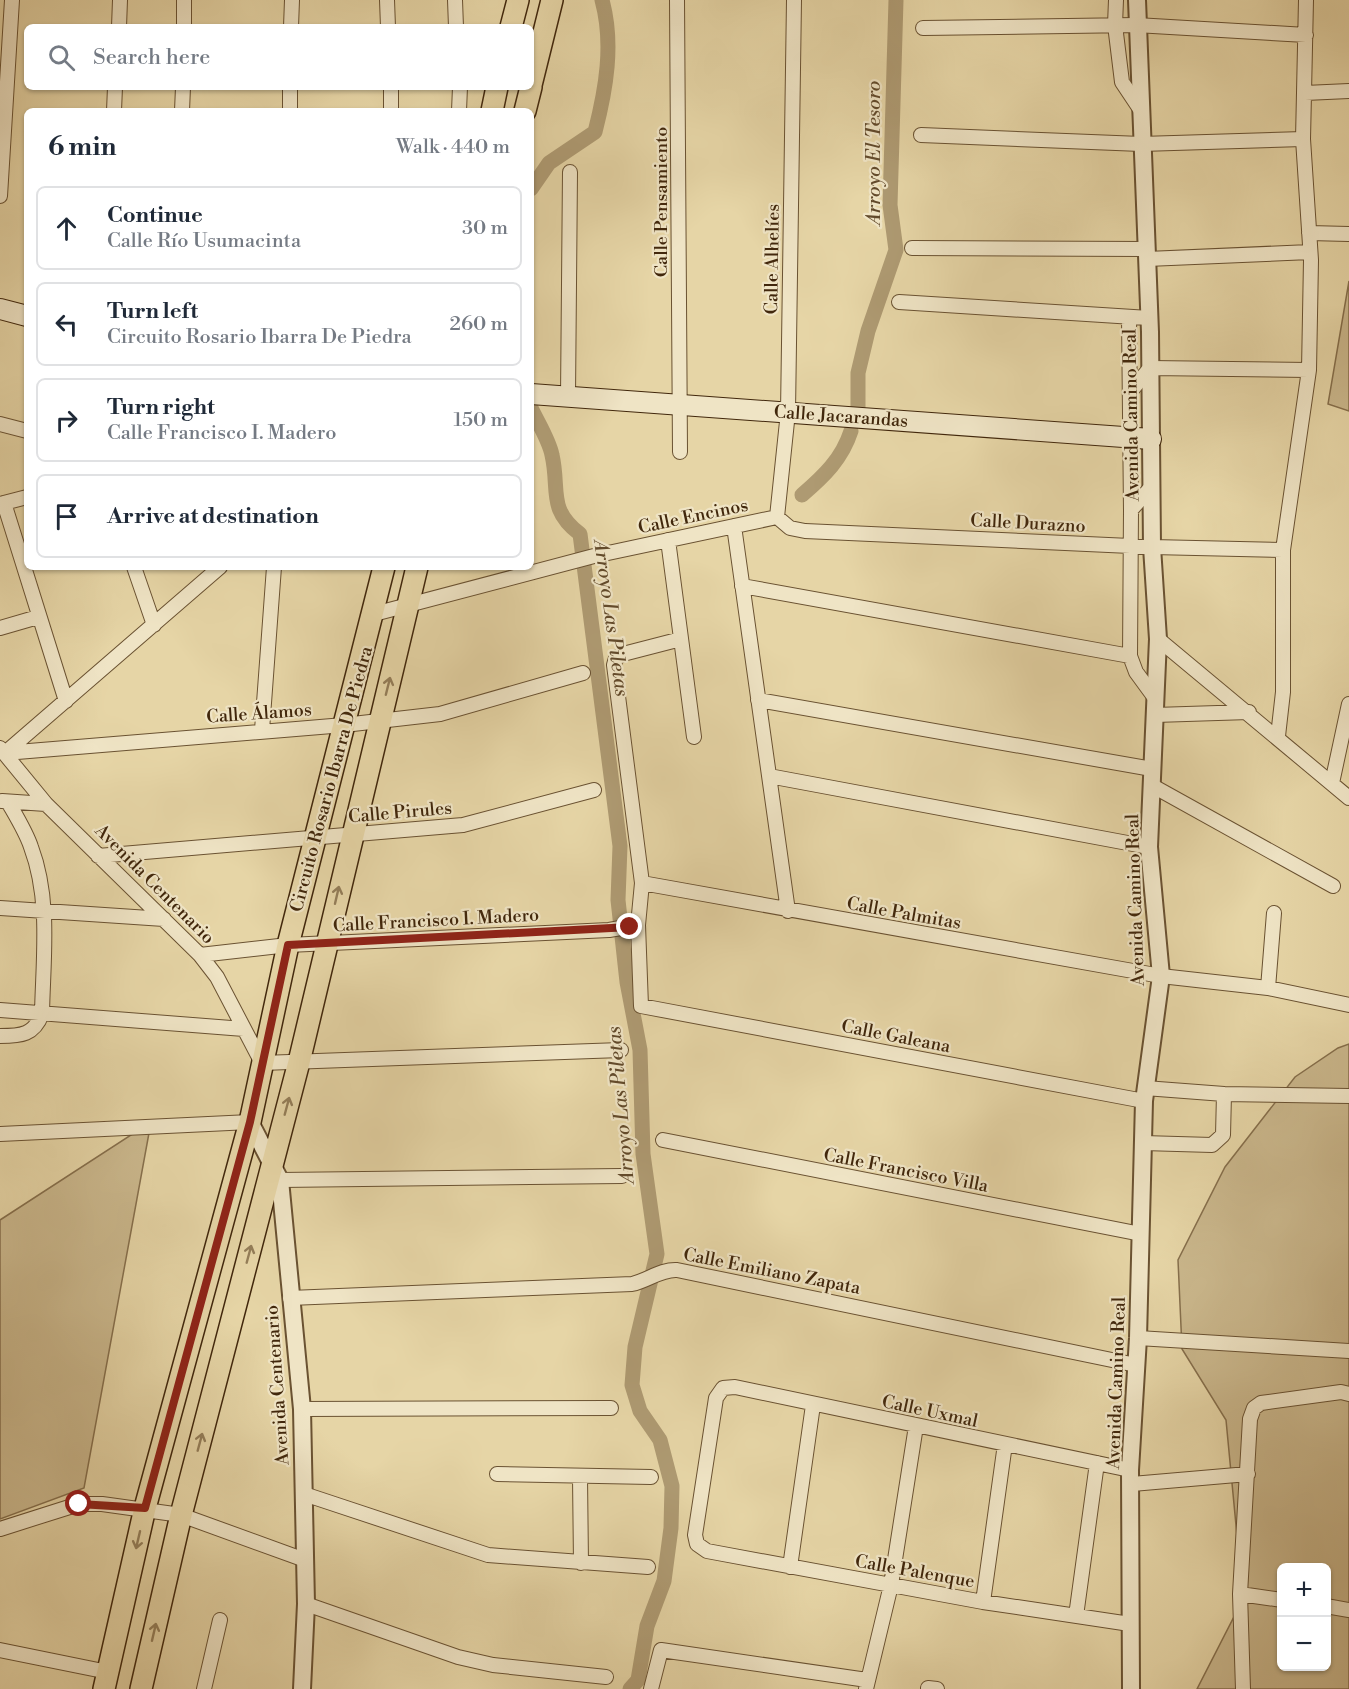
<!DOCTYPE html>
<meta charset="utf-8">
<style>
body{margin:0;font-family:"Libre Bodoni",serif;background:#f6f6f7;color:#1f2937}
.controls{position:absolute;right:18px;bottom:18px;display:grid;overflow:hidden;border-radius:9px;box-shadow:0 2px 4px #0004}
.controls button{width:54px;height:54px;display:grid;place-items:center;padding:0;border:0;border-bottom:2px solid #e0e1e3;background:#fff;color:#1f2937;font:30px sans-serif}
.stop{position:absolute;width:18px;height:18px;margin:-14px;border:4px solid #8f2418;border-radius:50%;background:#fff}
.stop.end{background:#8f2418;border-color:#fff;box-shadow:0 2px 6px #0008}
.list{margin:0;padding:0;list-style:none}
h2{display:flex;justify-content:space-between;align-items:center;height:78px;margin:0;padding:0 24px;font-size:26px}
h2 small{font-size:20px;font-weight:400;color:#747a83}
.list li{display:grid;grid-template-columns:39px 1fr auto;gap:18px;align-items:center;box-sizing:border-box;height:84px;margin:0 12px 12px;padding:0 12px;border:2px solid #e0e1e3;border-radius:9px}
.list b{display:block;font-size:22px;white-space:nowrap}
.list p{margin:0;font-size:20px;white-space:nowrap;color:#747a83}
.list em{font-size:20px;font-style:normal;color:#747a83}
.icon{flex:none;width:33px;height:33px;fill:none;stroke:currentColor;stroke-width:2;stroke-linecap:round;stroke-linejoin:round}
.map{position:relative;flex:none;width:1349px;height:1689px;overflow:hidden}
.search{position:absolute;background:#fff;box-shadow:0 2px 4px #0004;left:24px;top:24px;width:510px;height:66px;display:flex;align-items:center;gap:15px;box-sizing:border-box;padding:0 21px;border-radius:9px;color:#747a83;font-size:22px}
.panel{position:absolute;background:#fff;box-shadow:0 2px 4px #0004;left:24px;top:108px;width:510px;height:462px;border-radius:9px}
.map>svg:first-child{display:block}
</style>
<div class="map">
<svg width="1349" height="1689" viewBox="0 0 1349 1689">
<rect width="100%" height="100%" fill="#e6d5a6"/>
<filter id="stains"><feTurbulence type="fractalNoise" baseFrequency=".00333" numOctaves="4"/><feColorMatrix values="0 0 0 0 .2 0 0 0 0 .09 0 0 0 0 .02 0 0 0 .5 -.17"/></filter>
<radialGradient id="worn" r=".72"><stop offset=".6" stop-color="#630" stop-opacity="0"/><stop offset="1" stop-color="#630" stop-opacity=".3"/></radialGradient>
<path fill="#cab78c" stroke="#866f4c" stroke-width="1.5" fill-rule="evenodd" d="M1349,281V411L1328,404Z
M1349,1044V1689H1197L1243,1599L1226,1420L1182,1349L1178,1260L1225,1167L1295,1077L1338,1048ZM1282,1568H1326V1666H1282Z
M137,1131L149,1133L84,1488L0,1519V1220Z"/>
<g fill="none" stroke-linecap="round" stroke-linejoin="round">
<path stroke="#ae9a72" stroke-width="15" d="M531,189L549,163L595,132C606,89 614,44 602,0
M531,408C538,423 549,440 552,455C560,490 547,509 580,534L620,846L618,900L627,982L640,1050L643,1154L657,1254L635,1347L632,1385L640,1411L660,1440L672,1486L671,1528L664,1581L647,1626L638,1680L630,1689
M858,408V373L868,331L896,250L890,205L896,0
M802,495C824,476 842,459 851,431"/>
<defs>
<path id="minor" d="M387,0L388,27
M455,0L456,27
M677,0L680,452
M1116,0L1115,25L1122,82L1140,109
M119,27L120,0
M184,27V0
M291,27L292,0
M923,28L1136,25L1306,35
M1305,93L1349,91
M114,111L115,87
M182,111L183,87
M290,111V87
M391,111V87
M459,111L460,87
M921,135L1141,144L1303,139
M0,196L12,0
M1309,233L1349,234
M912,248L1146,249
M1147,259L1310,252
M899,302L1149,318
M1129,317L1131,510
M1131,391L1150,368L1309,370L1311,260L1303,139L1306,0
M568,396L570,172
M0,424L27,431
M1152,486L1131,510L1130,656L1136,672L1155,698
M4,503L66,701
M0,504L27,497
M777,517L788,412L794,0
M777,517L790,528L805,531L1152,547L1283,550
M734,526L788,911
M668,540L694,737
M134,567L154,625
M742,586L1130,656
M374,614L594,556L777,517
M0,628L38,617
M681,639L623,654L616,658L614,665L642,883L638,925L641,1006L1144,1101
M1158,639L1349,798
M758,700L1152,769
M1155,715L1249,712
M262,730L274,567
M1278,736L1283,692V550L1309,370
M0,748L46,804L200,955L217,977L262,1063L621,1050
M5,753L344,725L440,714L583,673
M5,753L220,567
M769,776L1149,847
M1332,783L1349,704
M1151,785L1333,886
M2,801L46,804
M98,856L463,825L594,790
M642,883L1161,976L1268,988L1349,1005
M0,908L164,919
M200,955L288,945L609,930L638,925
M1268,988L1274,913
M0,1010L244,1029
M0,1036C21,1036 34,1035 42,1014C43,959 51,900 31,847C26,832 16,816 8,802
M1224,1094L1349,1096
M0,1134L250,1122
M663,1140L1141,1234
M1143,1143L1212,1145L1223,1135L1224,1094L1145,1088
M280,1180L622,1176
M290,1298L632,1284C647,1281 661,1269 677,1270L1136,1365
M1138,1338L1349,1351
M302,1409L611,1408
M1130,1470L735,1387L723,1388L716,1398L695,1535L697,1544L707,1551L983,1602L1130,1624
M497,1474L651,1477
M580,1477L581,1563
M1132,1484L1248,1474
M304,1494L488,1555L648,1567
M0,1529L79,1504H102L181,1515L305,1560
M790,1567L813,1405
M1240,1594L1282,1600
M983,1602L1005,1444
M306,1604L458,1657L493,1665L606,1677
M1326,1606L1349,1610
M1076,1616L1097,1463
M0,1650L108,1672
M928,1688L937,1689
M204,1689L220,1620
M651,1689L661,1650L867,1680
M866,1689L891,1585L916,1426
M1243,1689L1240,1594L1250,1419L1254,1408L1261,1403L1341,1392L1349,1394"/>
<path id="tertiary" d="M250,1122L280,1180L302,1409L306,1604L302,1689
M1131,1689L1130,1470L1138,1338L1144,1101L1161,976L1149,847L1158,639L1152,547L1150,332L1137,0"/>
<path id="secondary" d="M0,309L27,316
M531,394L1151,439"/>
<path id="primary" d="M511,27L518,0
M531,85L552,0
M492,111L497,87
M525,111L531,87
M104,1689L145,1508L250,1122L288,945L384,567
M141,1689L181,1515L299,1062L417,567"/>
</defs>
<use href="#minor" stroke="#6a5232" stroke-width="16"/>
<use href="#tertiary" stroke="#6a5232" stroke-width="20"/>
<use href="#secondary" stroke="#41270c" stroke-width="22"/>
<use href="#primary" stroke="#41270c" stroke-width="24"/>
<use href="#minor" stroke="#efe4c5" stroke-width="14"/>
<use href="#tertiary" stroke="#efe4c5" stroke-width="16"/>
<use href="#secondary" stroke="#efe4c5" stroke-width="20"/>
<use href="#primary" stroke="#e6d5a6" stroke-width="21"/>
</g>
<defs><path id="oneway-shaft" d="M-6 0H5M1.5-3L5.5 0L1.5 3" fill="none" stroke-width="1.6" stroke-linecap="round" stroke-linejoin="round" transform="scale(1.5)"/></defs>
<g stroke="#947e59">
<use href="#oneway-shaft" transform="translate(388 686) rotate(-76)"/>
<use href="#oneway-shaft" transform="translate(337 895) rotate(-77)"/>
<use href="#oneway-shaft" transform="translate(287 1106) rotate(-75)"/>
<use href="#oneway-shaft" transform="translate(249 1254) rotate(-75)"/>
<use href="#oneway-shaft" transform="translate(200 1442) rotate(-75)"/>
<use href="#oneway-shaft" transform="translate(138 1540) rotate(103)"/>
<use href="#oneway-shaft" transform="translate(154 1632) rotate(-77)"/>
</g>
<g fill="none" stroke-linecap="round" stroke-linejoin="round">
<path stroke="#8f2418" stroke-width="8" d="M79,1504L145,1508L250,1122L288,945L630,927"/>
</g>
<g text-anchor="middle" stroke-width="4.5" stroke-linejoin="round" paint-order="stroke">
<g font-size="18" fill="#41270c" stroke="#efe4c5">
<text transform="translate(661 202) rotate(-90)" y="6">Calle Pensamiento</text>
<text transform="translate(772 259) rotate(-89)" y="6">Calle Alhelíes</text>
<text transform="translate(1131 415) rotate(-91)" y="6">Avenida Camino Real</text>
<text transform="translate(841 416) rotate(4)" y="6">Calle Jacarandas</text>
<text transform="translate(693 516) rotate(-12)" y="6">Calle Encinos</text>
<text transform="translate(1028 523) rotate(3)" y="6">Calle Durazno</text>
<text transform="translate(259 713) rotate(-4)" y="6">Calle Álamos</text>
<text transform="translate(331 779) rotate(-75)" y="6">Circuito Rosario Ibarra De Piedra</text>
<text transform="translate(400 812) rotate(-5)" y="6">Calle Pirules</text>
<text transform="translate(155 884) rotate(45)" y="6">Avenida Centenario</text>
<text transform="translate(1135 900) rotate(-92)" y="6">Avenida Camino Real</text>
<text transform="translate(904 913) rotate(10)" y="6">Calle Palmitas</text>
<text transform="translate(436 920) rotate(-3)" y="6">Calle Francisco I. Madero</text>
<text transform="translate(896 1036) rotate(11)" y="6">Calle Galeana</text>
<text transform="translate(906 1170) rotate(11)" y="6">Calle Francisco Villa</text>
<text transform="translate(772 1271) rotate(11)" y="6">Calle Emiliano Zapata</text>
<text transform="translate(1116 1383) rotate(-88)" y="6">Avenida Camino Real</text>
<text transform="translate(277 1385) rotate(-94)" y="6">Avenida Centenario</text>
<text transform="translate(930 1411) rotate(12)" y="6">Calle Uxmal</text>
<text transform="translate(915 1571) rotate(10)" y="6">Calle Palenque</text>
</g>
<g font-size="20" font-style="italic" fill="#624a2b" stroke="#efe4c5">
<text transform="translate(873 153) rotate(-90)" y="7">Arroyo El Tesoro</text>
<text transform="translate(612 618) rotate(82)" y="7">Arroyo Las Piletas</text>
<text transform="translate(620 1105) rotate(-95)" y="7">Arroyo Las Piletas</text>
</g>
</g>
<rect width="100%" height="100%" filter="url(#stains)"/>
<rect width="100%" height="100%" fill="url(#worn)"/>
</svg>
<div class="controls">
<button>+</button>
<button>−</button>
</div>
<div class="stop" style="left:79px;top:1504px"></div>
<div class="stop end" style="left:630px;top:927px"></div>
<div class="search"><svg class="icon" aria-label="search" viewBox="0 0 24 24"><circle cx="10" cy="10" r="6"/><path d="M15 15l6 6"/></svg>Search here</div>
<section class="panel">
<h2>6 min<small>Walk · 440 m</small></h2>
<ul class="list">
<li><svg class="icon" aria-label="ahead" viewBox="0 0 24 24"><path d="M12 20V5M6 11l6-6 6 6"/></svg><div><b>Continue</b><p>Calle Río Usumacinta</p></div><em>30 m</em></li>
<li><svg class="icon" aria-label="left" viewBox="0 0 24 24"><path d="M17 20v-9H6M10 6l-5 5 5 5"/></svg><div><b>Turn left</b><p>Circuito Rosario Ibarra De Piedra</p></div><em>260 m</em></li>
<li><svg class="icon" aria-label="right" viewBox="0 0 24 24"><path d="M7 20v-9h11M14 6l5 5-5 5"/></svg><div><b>Turn right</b><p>Calle Francisco I. Madero</p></div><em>150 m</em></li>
<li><svg class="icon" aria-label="arrive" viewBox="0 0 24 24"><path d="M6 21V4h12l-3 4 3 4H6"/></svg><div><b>Arrive at destination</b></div></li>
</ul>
</section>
</div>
